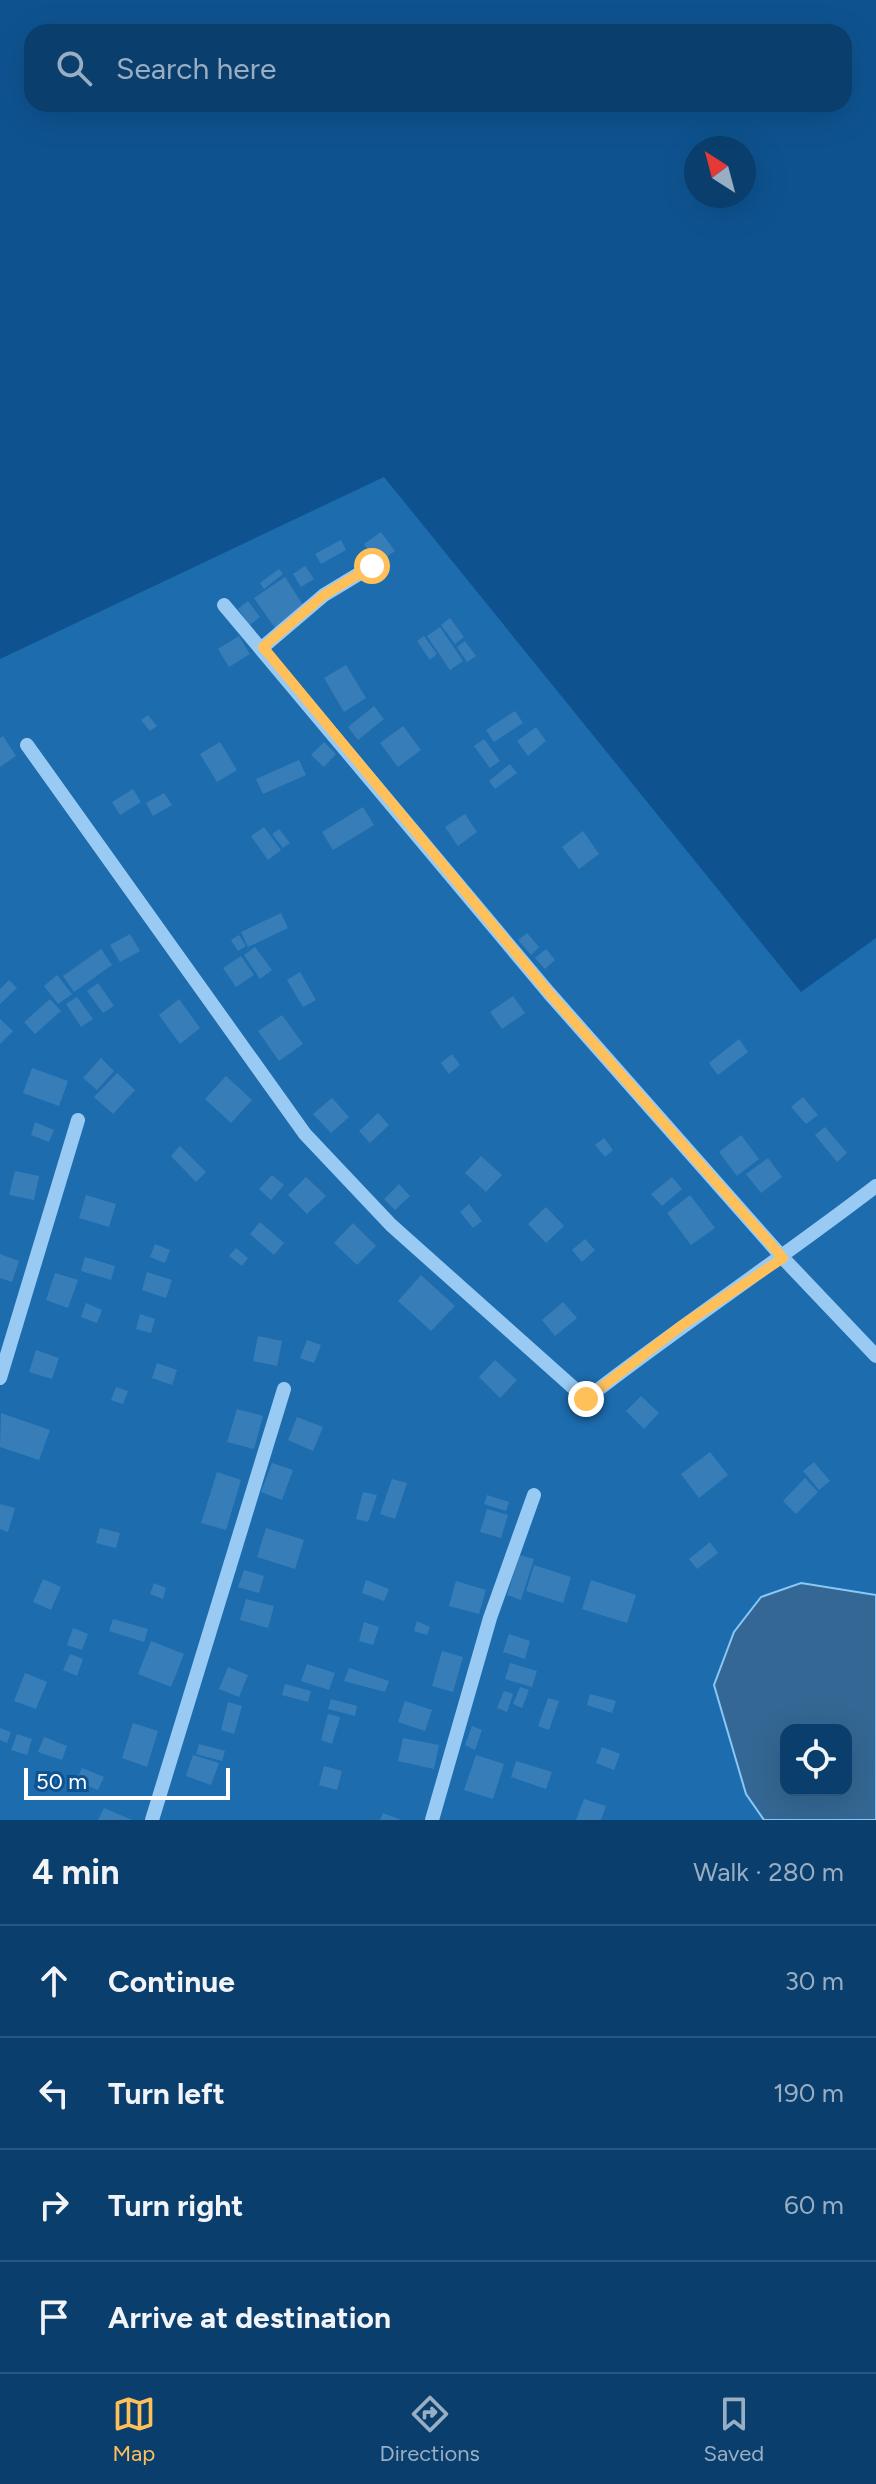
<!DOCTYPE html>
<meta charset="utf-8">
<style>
body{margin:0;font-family:Figtree,sans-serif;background:#134572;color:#f1f3f6}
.controls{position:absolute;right:24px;bottom:24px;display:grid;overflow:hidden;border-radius:16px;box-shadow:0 8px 32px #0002}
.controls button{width:72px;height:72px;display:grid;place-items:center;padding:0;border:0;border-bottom:2px solid #2a577f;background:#0a3e6c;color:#f1f3f6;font:40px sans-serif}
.compass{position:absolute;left:684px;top:136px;width:72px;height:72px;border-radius:50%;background:#0a3e6c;box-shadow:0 8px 32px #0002;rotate:324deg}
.scale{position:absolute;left:24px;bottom:20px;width:206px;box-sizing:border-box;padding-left:8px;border:4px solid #fff;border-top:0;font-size:22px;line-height:28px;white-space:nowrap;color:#fff;-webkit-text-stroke:6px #0e5390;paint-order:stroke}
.stop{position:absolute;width:24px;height:24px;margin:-18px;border:6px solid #ffc05a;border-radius:50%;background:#fff}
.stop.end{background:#ffc05a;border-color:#fff;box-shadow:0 2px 8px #0008}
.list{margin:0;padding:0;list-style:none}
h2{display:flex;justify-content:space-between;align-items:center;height:104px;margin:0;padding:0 32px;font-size:34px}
h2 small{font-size:26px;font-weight:400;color:#99aec2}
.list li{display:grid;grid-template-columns:52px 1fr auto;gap:24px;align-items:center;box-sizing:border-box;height:112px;padding:0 32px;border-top:2px solid #2a577f}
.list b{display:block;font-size:30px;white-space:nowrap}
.list em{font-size:26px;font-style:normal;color:#99aec2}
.icon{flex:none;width:44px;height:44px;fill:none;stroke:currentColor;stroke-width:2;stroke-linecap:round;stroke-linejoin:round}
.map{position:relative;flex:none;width:876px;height:1820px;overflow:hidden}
.search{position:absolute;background:#0a3e6c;box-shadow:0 8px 32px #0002;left:24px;right:24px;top:24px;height:88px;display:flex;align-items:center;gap:20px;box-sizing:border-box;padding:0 28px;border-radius:24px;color:#99aec2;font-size:30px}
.sheet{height:552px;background:#0a3e6c}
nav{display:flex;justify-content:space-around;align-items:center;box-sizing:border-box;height:112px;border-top:2px solid #2a577f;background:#0a3e6c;font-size:22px;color:#99aec2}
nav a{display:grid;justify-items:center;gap:4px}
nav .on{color:#ffc05a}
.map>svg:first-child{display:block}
</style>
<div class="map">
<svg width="876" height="1820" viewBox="0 0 876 1820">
<rect width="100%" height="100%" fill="#0e5390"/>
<path fill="#1d6cae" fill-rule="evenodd" d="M384,477L801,992L876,938V1820H0V659ZM786,1730H846V1790H786Z"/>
<path fill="#346793" stroke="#89c7f8" stroke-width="2" fill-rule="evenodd" d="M801,1583L876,1595V1820H764L746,1794L714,1685L734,1632L761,1597ZM786,1730H846V1790H786Z"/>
<path fill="#377eb9" d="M381,532L395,551L377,564L364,544Z
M341,540L346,550L321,564L315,554Z
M305,566L314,579L301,587L293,574Z
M279,569L283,574L264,589L260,583Z
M285,577L305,608L275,628L254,598Z
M248,601L260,617L250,625L238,609Z
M450,618L464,637L455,644L441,625Z
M440,627L463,661L450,670L427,636Z
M239,636L250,654L229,667L218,649Z
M424,636L437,654L430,660L417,641Z
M465,641L476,656L467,662L457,647Z
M346,665L366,698L344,712L324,678Z
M374,706L384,719L358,740L348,727Z
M515,711L523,723L494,742L486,730Z
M148,715L157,726L150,731L141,720Z
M403,726L421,750L398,767L380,743Z
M536,727L546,741L528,756L517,741Z
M3,736L16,756L0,767V738Z
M484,739L500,761L490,768L474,746Z
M220,742L237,770L217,782L200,754Z
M324,742L336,754L324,767L311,755Z
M299,760L306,775L263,794L256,779Z
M510,764L517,773L495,789L489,781Z
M133,789L141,802L120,815L112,802Z
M164,793L172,805L153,816L146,803Z
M363,807L374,825L333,850L322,832Z
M465,814L477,832L458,846L445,827Z
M264,827L281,850L268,860L251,836Z
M279,829L290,843L283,848L272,834Z
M583,831L599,854L579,869L562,847Z
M281,913L288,928L248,947L241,932Z
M527,933L539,947L531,955L518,940Z
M130,934L140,951L120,962L110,945Z
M239,935L246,946L238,951L231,940Z
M255,947L272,970L260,979L244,955Z
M101,949L112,965L74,992L63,976Z
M546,949L555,960L545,969L535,958Z
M241,956L254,975L236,987L223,968Z
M300,972L316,1000L303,1007L287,980Z
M57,975L72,994L58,1004L44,986Z
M9,980L17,988L0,1004V989Z
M98,983L114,1006L103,1013L87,991Z
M513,996L525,1013L502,1029L490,1012Z
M77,997L93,1019L81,1027L66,1004Z
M50,999L61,1011L35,1034L24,1022Z
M179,999L200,1028L180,1044L159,1015Z
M282,1015L303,1044L279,1061L258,1031Z
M0,1019L13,1031L0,1044Z
M739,1039L748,1052L718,1075L709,1063Z
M452,1054L460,1065L449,1074L441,1063Z
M101,1058L114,1071L97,1090L83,1078Z
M32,1068L68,1081L59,1106L23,1093Z
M117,1073L135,1090L113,1114L94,1097Z
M226,1076L252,1100L231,1123L205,1099Z
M803,1097L818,1115L806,1124L791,1107Z
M332,1098L349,1117L331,1133L313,1114Z
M378,1113L389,1125L370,1143L359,1131Z
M35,1122L54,1130L49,1142L31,1135Z
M825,1127L847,1153L837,1162L815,1135Z
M741,1135L759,1159L737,1176L719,1152Z
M604,1138L613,1150L605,1157L595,1145Z
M180,1146L206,1172L196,1182L171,1156Z
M481,1156L502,1175L486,1192L465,1173Z
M768,1158L782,1177L761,1193L746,1174Z
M15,1171L39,1176L34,1200L9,1195Z
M272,1175L284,1185L271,1200L259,1189Z
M306,1177L326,1196L307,1214L288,1195Z
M672,1177L682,1189L662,1206L651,1194Z
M399,1184L410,1196L395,1210L384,1199Z
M86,1195L116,1204L109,1227L79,1218Z
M690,1195L715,1228L691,1245L667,1213Z
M469,1204L482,1221L473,1228L460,1212Z
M546,1207L564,1226L546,1243L528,1224Z
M260,1222L284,1243L274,1255L250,1234Z
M353,1223L376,1246L357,1265L334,1243Z
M585,1239L595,1250L582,1262L572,1250Z
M155,1244L170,1250L165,1263L150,1257Z
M236,1248L248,1258L242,1266L229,1256Z
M0,1254L19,1261L12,1282L0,1278Z
M85,1257L115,1266L111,1280L81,1271Z
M147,1272L172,1280L166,1298L142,1290Z
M55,1273L78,1280L68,1308L46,1300Z
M421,1275L455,1306L431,1331L398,1301Z
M563,1302L577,1318L555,1336L542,1320Z
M86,1303L102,1310L97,1323L81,1317Z
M140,1314L155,1319L151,1333L136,1329Z
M258,1336L282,1341L277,1366L253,1361Z
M307,1340L321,1345L314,1363L300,1358Z
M36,1350L59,1358L52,1379L29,1372Z
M495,1360L517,1380L500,1398L479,1377Z
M157,1363L177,1370L172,1385L152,1378Z
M116,1387L128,1391L123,1404L111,1400Z
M641,1396L659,1413L644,1429L626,1411Z
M237,1409L263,1416L254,1449L227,1442Z
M1,1413L50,1430L39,1460L0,1447Z
M297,1417L323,1427L313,1451L288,1440Z
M710,1452L728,1475L699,1498L681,1474Z
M814,1462L830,1481L819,1490L803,1471Z
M272,1463L293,1470L282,1500L261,1492Z
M217,1472L241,1480L226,1530L201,1523Z
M805,1478L818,1492L796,1514L783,1501Z
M392,1479L407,1483L395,1519L380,1514Z
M363,1492L377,1495L368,1522L356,1519Z
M487,1495L509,1502L506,1511L484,1504Z
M0,1504L15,1508L8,1532L0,1529Z
M487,1509L508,1515L501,1538L480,1532Z
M100,1528L120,1533L116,1548L96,1543Z
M266,1528L304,1540L295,1569L257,1557Z
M710,1542L718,1553L697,1569L689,1559Z
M520,1555L534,1559L521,1600L507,1595Z
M534,1565L571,1577L563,1603L526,1591Z
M244,1570L264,1576L259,1593L238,1587Z
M43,1579L61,1587L51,1610L33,1602Z
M366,1580L389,1589L384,1601L362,1593Z
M591,1580L636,1595L627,1623L582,1609Z
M456,1581L486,1590L479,1614L449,1606Z
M154,1583L166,1588L163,1599L150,1594Z
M246,1599L274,1606L268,1628L240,1620Z
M113,1619L148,1629L144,1642L109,1631Z
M417,1621L430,1627L427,1635L414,1631Z
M364,1622L379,1627L373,1645L359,1641Z
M73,1628L88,1634L82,1650L67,1645Z
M509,1634L530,1641L525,1659L503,1652Z
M151,1641L184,1654L171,1687L138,1674Z
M442,1651L463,1657L453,1692L432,1686Z
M70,1654L83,1659L77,1676L63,1670Z
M510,1663L537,1671L532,1687L505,1679Z
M307,1664L335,1673L329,1690L301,1681Z
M228,1667L248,1675L239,1697L219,1689Z
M349,1668L389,1681L385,1692L344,1681Z
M25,1673L47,1682L36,1709L14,1701Z
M285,1684L311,1691L308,1702L282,1695Z
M520,1687L529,1690L522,1708L513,1704Z
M504,1691L513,1694L507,1712L497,1708Z
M590,1694L616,1701L612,1713L587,1705Z
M548,1698L559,1701L549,1730L538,1726Z
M331,1699L357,1706L355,1716L328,1709Z
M405,1701L432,1710L425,1731L398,1722Z
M228,1702L242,1706L234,1734L221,1730Z
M328,1714L340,1717L332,1744L321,1740Z
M133,1723L158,1731L147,1767L122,1758Z
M472,1726L482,1730L475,1750L465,1745Z
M0,1728L11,1732L7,1743L0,1740Z
M17,1734L32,1739L27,1755L11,1750Z
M44,1737L67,1746L62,1760L38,1752Z
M403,1738L439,1745L434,1769L398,1761Z
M199,1744L225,1751L222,1761L196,1754Z
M602,1747L620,1754L614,1770L596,1763Z
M193,1755L219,1763L211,1785L186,1776Z
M476,1755L504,1764L493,1799L464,1790Z
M516,1761L552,1772L546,1789L511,1777Z
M324,1766L342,1771L337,1790L319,1785Z
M82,1768L104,1777L98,1790L76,1781Z
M584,1799L606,1806L601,1820H576Z
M104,1808L132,1820H98Z
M383,1813L401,1820H380Z"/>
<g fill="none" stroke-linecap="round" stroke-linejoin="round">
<path stroke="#98caf4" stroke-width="14" d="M224,605L549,993L783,1258L876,1356
M263,647L324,595L372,566
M27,745L305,1134L391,1225L586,1399C681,1325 781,1259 876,1186
M0,1378L78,1120
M152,1820L284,1389
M432,1820L490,1618L534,1495"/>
</g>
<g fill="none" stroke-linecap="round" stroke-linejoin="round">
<path stroke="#ffc05a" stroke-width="10" d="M372,566L324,595L263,647L549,993L783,1258L681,1326L586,1399"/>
</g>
</svg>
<div class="controls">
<button><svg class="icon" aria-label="locate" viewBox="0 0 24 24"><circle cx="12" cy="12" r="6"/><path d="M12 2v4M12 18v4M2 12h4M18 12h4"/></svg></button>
</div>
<svg class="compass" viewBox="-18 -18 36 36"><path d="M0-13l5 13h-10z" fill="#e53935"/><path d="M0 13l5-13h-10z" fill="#99aec2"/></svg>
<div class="scale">50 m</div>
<div class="stop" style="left:372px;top:566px"></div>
<div class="stop end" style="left:586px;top:1399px"></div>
<div class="search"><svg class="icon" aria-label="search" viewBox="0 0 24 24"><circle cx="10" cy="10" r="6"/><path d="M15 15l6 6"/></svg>Search here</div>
</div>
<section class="sheet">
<h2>4 min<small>Walk · 280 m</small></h2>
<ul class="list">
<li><svg class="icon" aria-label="ahead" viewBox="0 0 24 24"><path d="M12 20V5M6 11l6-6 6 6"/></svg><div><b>Continue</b></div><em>30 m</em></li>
<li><svg class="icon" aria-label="left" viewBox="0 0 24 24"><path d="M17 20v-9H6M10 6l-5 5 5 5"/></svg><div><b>Turn left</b></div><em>190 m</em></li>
<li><svg class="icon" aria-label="right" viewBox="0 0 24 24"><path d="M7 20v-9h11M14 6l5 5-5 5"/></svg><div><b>Turn right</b></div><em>60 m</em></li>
<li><svg class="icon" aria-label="arrive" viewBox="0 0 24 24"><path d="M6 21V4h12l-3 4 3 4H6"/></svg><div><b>Arrive at destination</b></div></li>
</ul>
</section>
<nav>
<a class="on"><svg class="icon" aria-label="map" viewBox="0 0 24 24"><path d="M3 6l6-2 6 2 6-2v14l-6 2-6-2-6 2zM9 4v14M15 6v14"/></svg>Map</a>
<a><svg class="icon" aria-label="directions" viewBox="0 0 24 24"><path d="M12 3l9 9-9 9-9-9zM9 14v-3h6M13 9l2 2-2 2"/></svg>Directions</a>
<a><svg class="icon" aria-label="saved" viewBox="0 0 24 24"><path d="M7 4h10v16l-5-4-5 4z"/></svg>Saved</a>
</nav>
